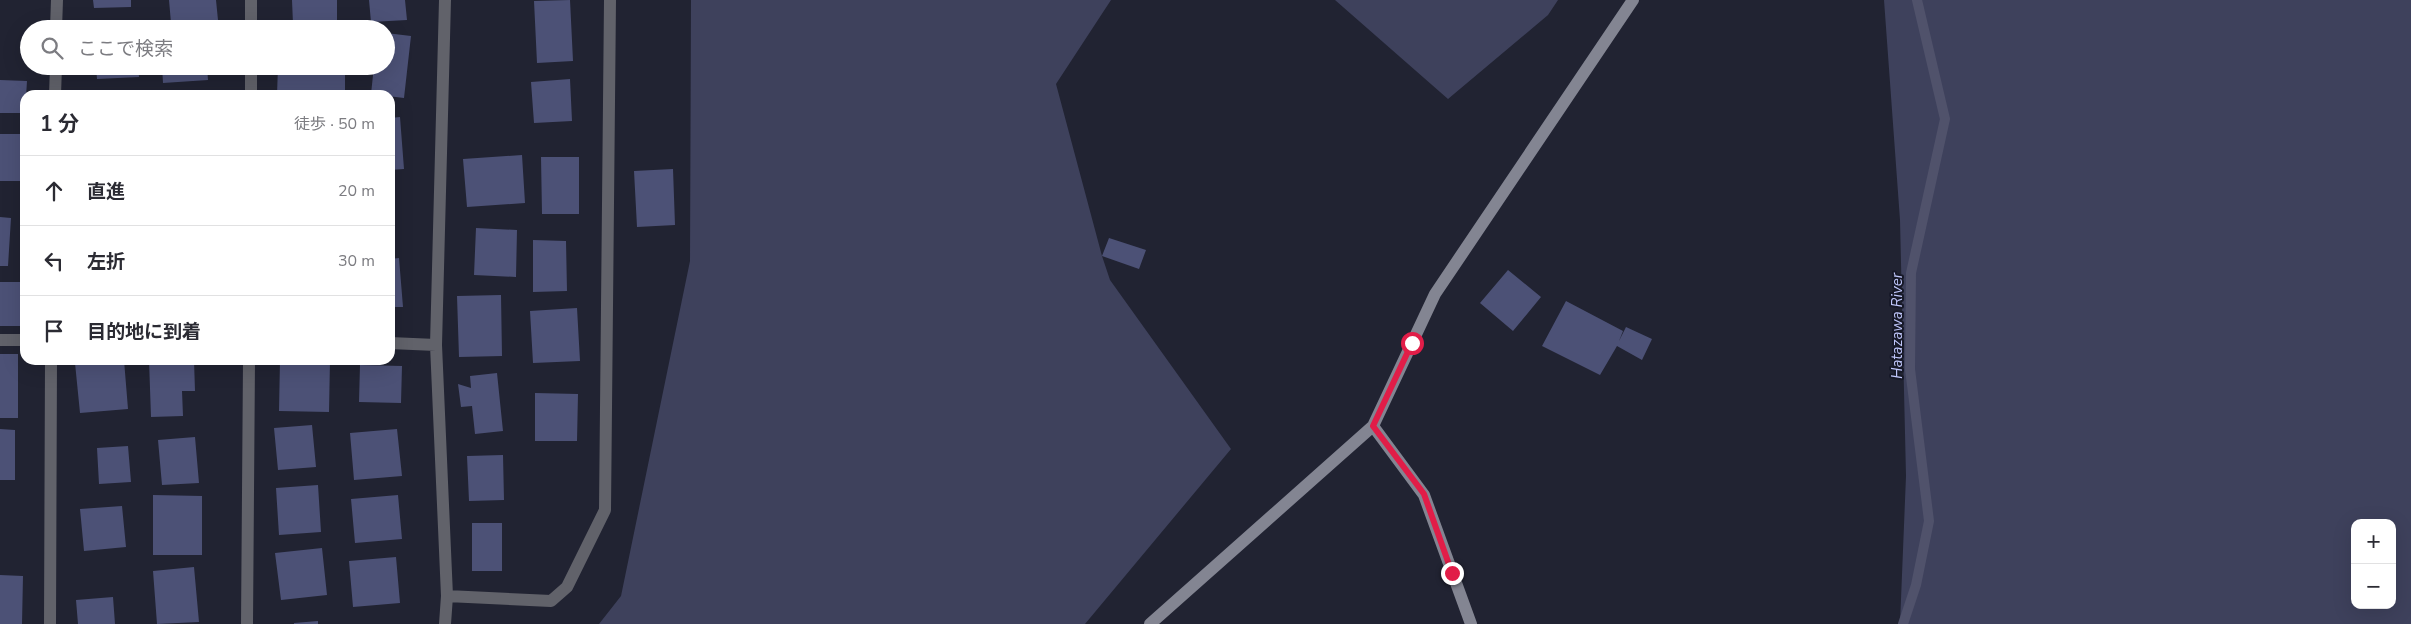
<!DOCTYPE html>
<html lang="ja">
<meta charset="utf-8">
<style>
body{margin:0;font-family:"Nunito Sans","Noto Sans JP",sans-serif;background:#f7f7f7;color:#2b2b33}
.controls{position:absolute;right:15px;bottom:15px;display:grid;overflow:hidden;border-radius:10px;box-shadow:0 5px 20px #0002}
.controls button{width:45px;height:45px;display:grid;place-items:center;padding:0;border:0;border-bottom:1px solid #e1e1e2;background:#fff;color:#2b2b33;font:25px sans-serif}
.stop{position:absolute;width:15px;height:15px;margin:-11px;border:4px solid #e11d48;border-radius:50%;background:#fff}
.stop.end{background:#e11d48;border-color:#fff;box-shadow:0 1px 5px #0008}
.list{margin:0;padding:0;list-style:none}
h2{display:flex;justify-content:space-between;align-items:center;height:65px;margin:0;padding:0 20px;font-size:21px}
h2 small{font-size:16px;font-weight:400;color:#7c7c81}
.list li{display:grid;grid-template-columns:32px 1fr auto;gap:15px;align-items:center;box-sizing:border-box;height:70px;padding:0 20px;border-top:1px solid #e1e1e2}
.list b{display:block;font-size:19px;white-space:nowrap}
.list em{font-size:16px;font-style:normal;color:#7c7c81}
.icon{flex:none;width:28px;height:28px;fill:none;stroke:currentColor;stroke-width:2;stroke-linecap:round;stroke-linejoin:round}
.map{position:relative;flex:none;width:2411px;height:624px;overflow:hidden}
.search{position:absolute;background:#fff;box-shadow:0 5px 20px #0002;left:20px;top:20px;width:375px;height:55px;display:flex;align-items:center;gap:12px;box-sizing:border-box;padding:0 18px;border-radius:28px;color:#7c7c81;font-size:19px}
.panel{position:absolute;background:#fff;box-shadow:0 5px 20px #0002;left:20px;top:90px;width:375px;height:275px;border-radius:15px}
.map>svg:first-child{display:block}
</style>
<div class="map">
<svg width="2411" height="624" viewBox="0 0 2411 624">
<rect width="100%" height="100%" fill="#212332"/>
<path fill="#3e415c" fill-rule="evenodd" d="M691,0H1111L1056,84L1102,256L1110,280L1231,449L1085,624H599L621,596L690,261Z
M1335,0H1558L1548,15L1448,99Z
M1884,0H2411V624H1900L1906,476L1900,220ZM2355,523H2392V605H2355Z"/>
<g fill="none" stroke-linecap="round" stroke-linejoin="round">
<path stroke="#50526b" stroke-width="10" d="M1903,624L1916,585L1929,521L1910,369L1911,273L1945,119L1917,0"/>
</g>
<path fill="#4c5176" d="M93,0H131V7L94,8Z
M169,0H216L218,20L171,23Z
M292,0H337V24H293Z
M369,0H405L407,20L371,22Z
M570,0L573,61L537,63L534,1Z
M386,33L411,36L404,98L371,94L374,66H386Z
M96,66H138L139,77L97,79Z
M162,66H207L208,80L163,83Z
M278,66H345V95H277Z
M570,79L572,121L534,123L531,82Z
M0,80L27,81L25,113H0Z
M400,117L404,169L390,170V118Z
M0,134H25V181H0Z
M522,155L525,203L467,207L463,159Z
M541,157H579V214H542Z
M673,169L675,225L637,227L634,171Z
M390,193L393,194L392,228H390Z
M0,217L11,218L8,266H0Z
M476,228L517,230L516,277L474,275Z
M1109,238L1146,250L1139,269L1102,256Z
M533,240L566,241L567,291L533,292Z
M399,258L403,307H390V259Z
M1508,270L1541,297L1513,331L1480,303Z
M0,282H22V326H0Z
M501,295L502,356L459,357L457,296Z
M1566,301L1623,331L1619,341L1626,327L1652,339L1642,360L1617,346L1600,375L1542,346Z
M577,308L580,361L533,363L530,311Z
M0,354H18V418H0Z
M110,360H124L128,409L80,413L75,363Z
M149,360H194L195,391H182L183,416L151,417Z
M280,360H330L329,412L279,411Z
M360,365L402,366L401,403L359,402Z
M497,373L503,431L475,434L472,406L461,407L458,384L471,388L470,376Z
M535,393L578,394L577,441H535Z
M312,425L316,467L278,470L274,428Z
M0,429L15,430V480H0Z
M397,429L402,476L354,480L350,433Z
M195,437L199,483L162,485L158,440Z
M128,446L131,482L99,484L97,448Z
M503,455L504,500L469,501L467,456Z
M318,485L321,532L279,535L276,488Z
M153,495L202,496V555H153Z
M398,495L402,539L355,543L351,499Z
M122,506L126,547L84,551L80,509Z
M472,523H502V571H472Z
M322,548L327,595L281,600L275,553Z
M396,557L400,603L353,607L349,561Z
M194,567L199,622L157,624L153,571Z
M0,575L23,576L22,624H0Z
M113,597L115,624H78L76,600Z
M318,621V624H294V623Z"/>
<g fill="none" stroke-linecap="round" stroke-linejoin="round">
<path stroke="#61626a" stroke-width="12" d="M445,0L436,345L447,596L445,624
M56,29L57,0
M251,29V0
M55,95L56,66
M251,95V66
M0,340H25
M390,343L436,345
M447,596L551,601L567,587L605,510L610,0
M50,624L51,360
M247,624L249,360"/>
<path stroke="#838592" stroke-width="12" d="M1373,426L1424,495L1471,624
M1150,624L1373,426L1435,294L1633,0"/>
</g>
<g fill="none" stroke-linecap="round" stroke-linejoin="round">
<path stroke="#e11d48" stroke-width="6" d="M1412,343L1373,426L1424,494L1452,573"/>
</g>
<g text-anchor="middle" stroke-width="4" stroke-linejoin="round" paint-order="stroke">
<g font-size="15" font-style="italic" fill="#c0c7fb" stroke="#171928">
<text transform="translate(1897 326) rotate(-90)" y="5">Hatazawa River</text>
</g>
</g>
</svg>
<div class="controls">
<button>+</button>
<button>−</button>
</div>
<div class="stop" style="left:1412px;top:343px"></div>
<div class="stop end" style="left:1452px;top:573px"></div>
<div class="search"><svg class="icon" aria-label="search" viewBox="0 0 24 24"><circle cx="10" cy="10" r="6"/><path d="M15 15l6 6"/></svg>ここで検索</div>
<section class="panel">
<h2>1 分<small>徒歩 · 50 m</small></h2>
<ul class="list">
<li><svg class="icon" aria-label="ahead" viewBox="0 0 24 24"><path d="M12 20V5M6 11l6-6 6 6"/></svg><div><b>直進</b></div><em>20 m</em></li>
<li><svg class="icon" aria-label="left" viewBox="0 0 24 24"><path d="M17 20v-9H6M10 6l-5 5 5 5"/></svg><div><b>左折</b></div><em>30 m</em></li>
<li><svg class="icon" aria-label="arrive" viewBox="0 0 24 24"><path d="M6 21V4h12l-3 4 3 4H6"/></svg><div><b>目的地に到着</b></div></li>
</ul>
</section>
</div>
